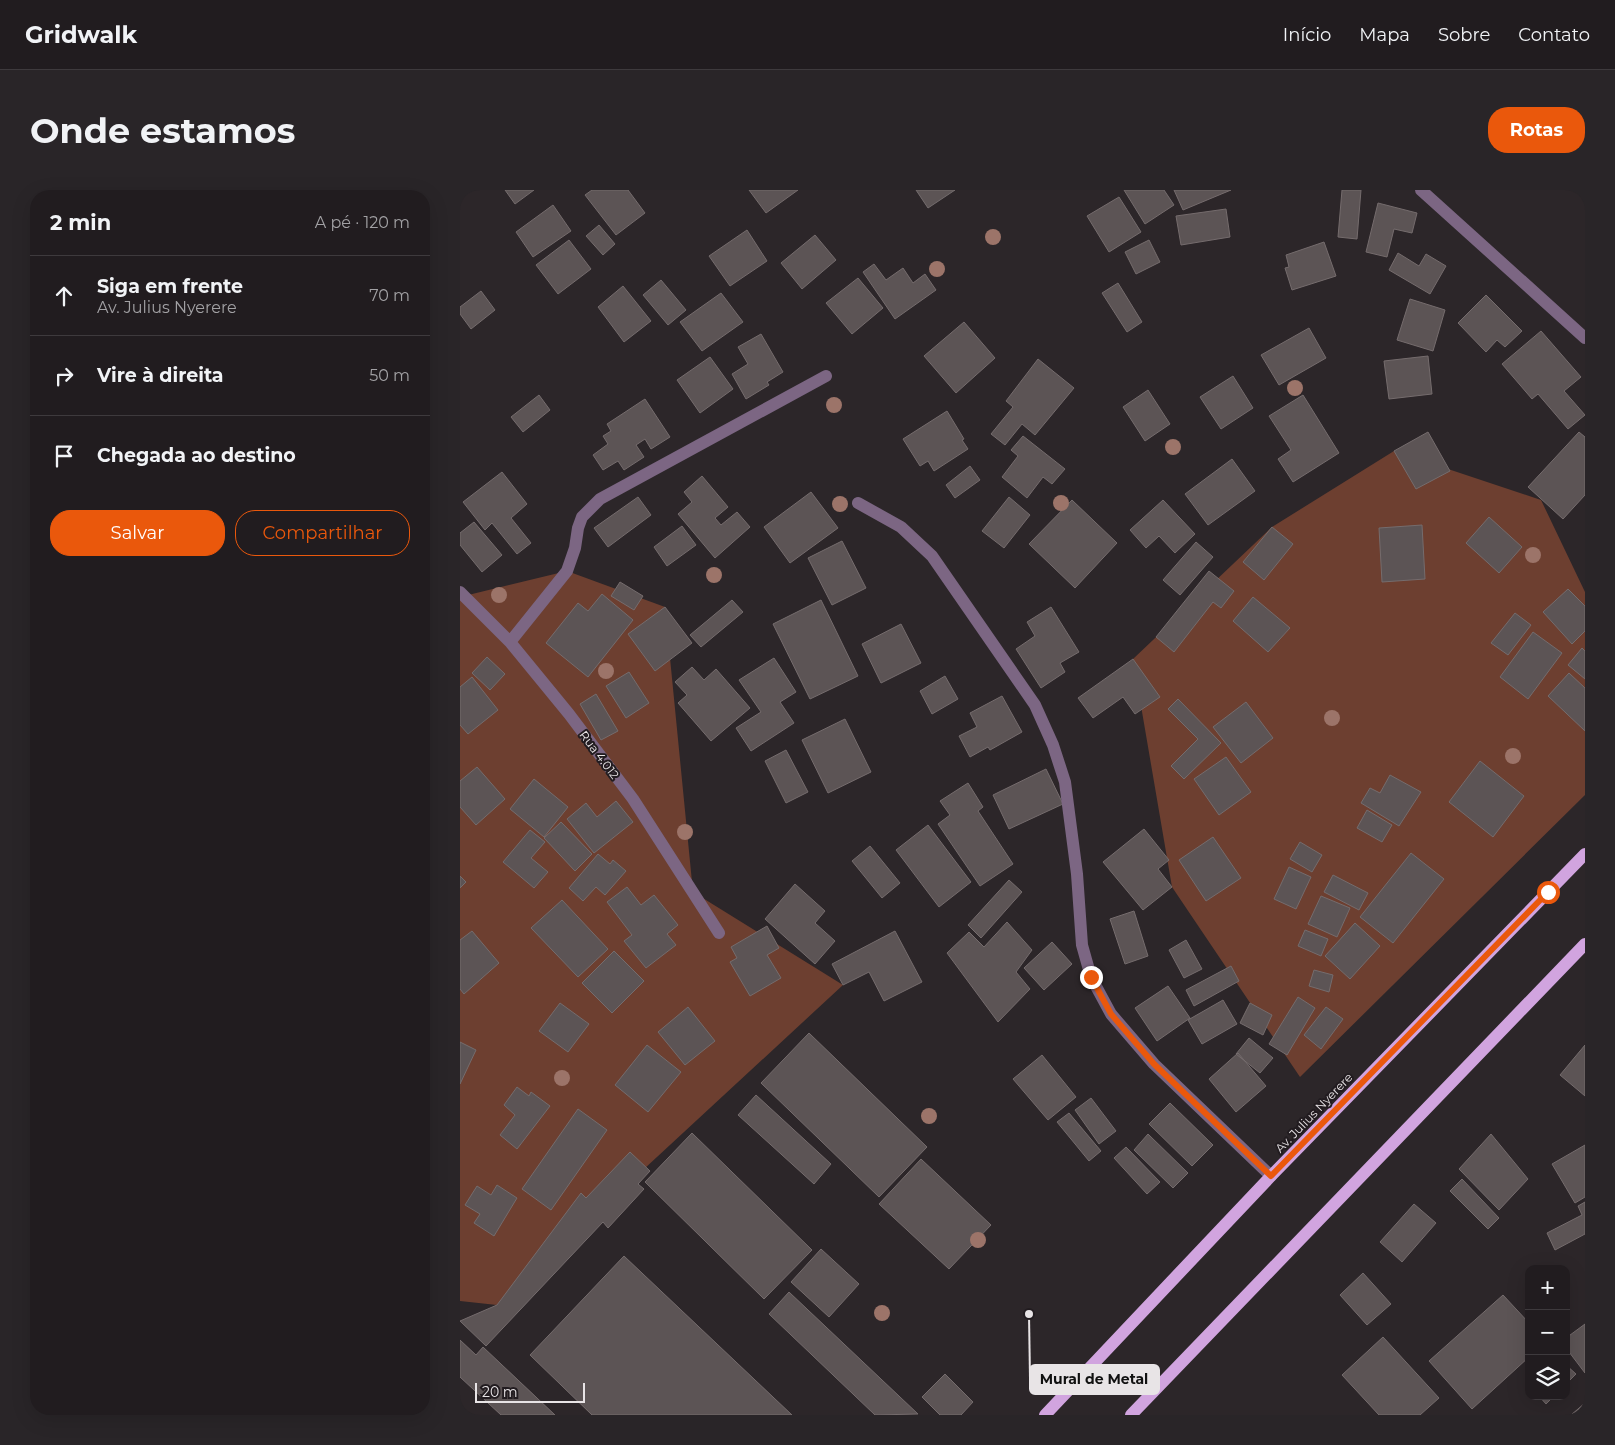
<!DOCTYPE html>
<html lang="pt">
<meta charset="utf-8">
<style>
body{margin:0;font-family:Montserrat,sans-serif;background:#292528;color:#f1f3f6}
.controls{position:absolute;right:15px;bottom:15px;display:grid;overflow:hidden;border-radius:10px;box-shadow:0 5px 20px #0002}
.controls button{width:45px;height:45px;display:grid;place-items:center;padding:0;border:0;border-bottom:1px solid #3e3a3d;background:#211c1f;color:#f1f3f6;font:25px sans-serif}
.scale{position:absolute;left:15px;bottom:12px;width:110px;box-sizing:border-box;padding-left:5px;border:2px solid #e8e4e6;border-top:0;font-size:14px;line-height:18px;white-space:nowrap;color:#e8e4e6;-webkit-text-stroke:4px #221c20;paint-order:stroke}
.stop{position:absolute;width:15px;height:15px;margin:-11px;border:4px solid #ea580c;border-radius:50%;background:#fff}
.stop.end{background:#ea580c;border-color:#fff;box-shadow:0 1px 5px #0008}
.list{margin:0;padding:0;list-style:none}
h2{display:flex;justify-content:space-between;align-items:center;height:65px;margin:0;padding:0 20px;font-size:21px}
h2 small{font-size:16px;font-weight:400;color:#a2a1a4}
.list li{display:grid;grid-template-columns:32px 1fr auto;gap:15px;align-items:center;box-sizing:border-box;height:80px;padding:0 20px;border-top:1px solid #3e3a3d}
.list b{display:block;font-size:19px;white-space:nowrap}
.list p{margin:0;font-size:16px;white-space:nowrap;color:#a2a1a4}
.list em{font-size:16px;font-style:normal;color:#a2a1a4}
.actions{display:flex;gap:10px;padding:15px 20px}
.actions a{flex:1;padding:11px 0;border:1px solid #ea580c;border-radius:20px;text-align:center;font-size:18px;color:#ea580c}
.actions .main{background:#ea580c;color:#fff}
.icon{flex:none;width:28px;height:28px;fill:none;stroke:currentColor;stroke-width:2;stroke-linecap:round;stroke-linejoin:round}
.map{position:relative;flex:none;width:1125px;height:1225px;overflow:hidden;border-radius:20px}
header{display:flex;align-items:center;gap:30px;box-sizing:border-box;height:70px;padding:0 25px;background:#211c1f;border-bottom:1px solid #3e3a3d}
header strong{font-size:24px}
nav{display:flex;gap:28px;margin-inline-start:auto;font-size:18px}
.intro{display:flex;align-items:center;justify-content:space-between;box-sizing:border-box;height:120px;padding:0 30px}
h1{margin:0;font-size:35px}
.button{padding:12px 22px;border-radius:20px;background:#ea580c;color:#fff;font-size:18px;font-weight:700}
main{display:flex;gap:30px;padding:0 30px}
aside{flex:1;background:#211c1f;border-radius:20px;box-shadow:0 5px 20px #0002}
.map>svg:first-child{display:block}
</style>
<header>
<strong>Gridwalk</strong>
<nav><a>Início</a><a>Mapa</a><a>Sobre</a><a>Contato</a></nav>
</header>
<div class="intro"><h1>Onde estamos</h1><a class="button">Rotas</a></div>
<main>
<aside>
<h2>2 min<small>A pé · 120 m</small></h2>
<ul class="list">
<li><svg class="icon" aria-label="ahead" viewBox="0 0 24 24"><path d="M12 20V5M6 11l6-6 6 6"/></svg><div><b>Siga em frente</b><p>Av. Julius Nyerere</p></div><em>70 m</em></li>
<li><svg class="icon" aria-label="right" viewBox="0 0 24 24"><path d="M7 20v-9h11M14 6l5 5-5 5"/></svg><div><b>Vire à direita</b></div><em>50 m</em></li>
<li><svg class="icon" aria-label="arrive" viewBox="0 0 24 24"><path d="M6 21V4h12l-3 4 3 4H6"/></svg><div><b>Chegada ao destino</b></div></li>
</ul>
<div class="actions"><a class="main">Salvar</a><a>Compartilhar</a></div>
</aside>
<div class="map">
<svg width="1125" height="1225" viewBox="0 0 1125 1225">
<rect width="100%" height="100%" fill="#2c2629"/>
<path fill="#6d3f30" d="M934,261L1081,310L1125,402V605L840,887L712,697L673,469L812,337Z
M107,381L205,417L233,702L383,795L37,1115L0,1111V407Z"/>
<path fill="#5c5455" stroke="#756c6d" d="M45,0H74L55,14Z
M132,0H168L185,23L156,45L125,5Z
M289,0H338L306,23Z
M456,0H495L468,18Z
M664,0H704L714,15L685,34Z
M714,0H771L723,20Z
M882,0H901L897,49L878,47Z
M659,7L681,42L649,62L627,26Z
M918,13L957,23L952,43L934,39L927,67L906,62Z
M93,15L111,41L73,67L56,42Z
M766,19L770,47L721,55L716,26Z
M139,35L155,54L143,65L126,46Z
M287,40L307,71L270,96L249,66Z
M355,45L376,70L342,99L321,73Z
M109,50L131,79L98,104L76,75Z
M689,50L700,72L676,84L665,62Z
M864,52L876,86L832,100L825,78L829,77L826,65Z
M938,63L959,76L966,64L986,76L970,104L929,80Z
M414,74L426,90L443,78L453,93L465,84L476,100L435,129L403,82Z
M398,88L423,118L392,144L366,113Z
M201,90L226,120L208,135L183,105Z
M658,93L682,132L667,142L642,103Z
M163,96L191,131L164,152L138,117Z
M21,101L35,120L11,139L0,124V117Z
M261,103L283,132L242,161L220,132Z
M1026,105L1062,141L1045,157L1037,150L1026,162L998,133Z
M950,109L985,120L973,161L937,150Z
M504,132L535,168L496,203L464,166Z
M849,138L866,168L819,195L801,165Z
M1081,141L1121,187L1104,201L1125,225L1108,239L1078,204L1072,209L1042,174Z
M301,144L323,182L307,192L309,195L286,209L272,184L288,174L278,157Z
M968,166L972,204L929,209L924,171Z
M250,167L273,199L240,223L217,190Z
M578,169L614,198L575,245L562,234L545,255L531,244L553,217L546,211Z
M773,186L793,218L761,239L740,207Z
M688,200L710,234L685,251L663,217Z
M79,205L90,220L63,242L51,227Z
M843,205L879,263L833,292L818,269L831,260L809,226Z
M185,209L210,247L191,259L185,249L176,255L184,267L164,280L158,271L143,280L133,265L148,254L143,246L151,241L147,234Z
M487,221L504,249L502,250L508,259L474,281L468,271L460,276L443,249Z
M968,242L990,281L956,299L934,261Z
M1119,242L1125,247V305L1103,329L1068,297Z
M563,246L605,279L592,294L583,287L567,308L542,287L558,266L551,260Z
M772,269L795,301L748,335L725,304Z
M510,276L520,290L495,308L486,295Z
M42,282L67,314L51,328L71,353L57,364L32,333L25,340L3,312Z
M242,286L268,317L255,328L261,335L277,322L290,337L255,368L218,324L232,312L224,302Z
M351,302L378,338L330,373L304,337Z
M178,307L191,325L148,357L134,338Z
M549,307L570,325L544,358L522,341Z
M612,310L657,353L615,398L569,354Z
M703,310L735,344L715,363L699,346L686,358L670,340Z
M1029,327L1062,357L1039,383L1006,353Z
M14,332L42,365L22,382L0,355V343Z
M962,335L965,389L922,392L919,338Z
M222,336L236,355L207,376L194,357Z
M812,337L833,354L804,390L783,372Z
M382,351L406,398L372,415L348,368Z
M736,352L753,367L720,405L703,390Z
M749,381L774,401L761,418L753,412L714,462L696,447Z
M160,392L183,406L174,420L151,406Z
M1108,399L1125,416V441L1112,454L1083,422Z
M142,404L173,430L128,487L86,453L118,413L128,421Z
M793,407L830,438L808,462L773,431Z
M272,410L283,422L241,457L230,445Z
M361,410L398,486L350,509L313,434Z
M205,417L232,453L195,481L168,444Z
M591,417L619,462L600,473L605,482L581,498L556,459L575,446L567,432Z
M1055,423L1071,435L1048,465L1031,453Z
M441,434L461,473L421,493L402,454Z
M1073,442L1102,463L1068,509L1040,487Z
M1122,458L1125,461V489L1108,475Z
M27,467L45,484L30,500L12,483Z
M314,468L336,502L320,512L334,533L291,561L276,538L301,522L279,490Z
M673,469L700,507L675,524L663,507L633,528L618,508Z
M232,477L244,490L256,479L290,518L251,551L218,513L227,505L215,492Z
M169,482L189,513L166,528L146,496Z
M1109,483L1125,498V541L1088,506Z
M485,486L498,509L472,524L460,501Z
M12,487L38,520L8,544L0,535V497Z
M136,504L158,541L141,550L120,514Z
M542,506L562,542L530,560L528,557L510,567L499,546L517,537L510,523Z
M718,509L761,553L724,589L711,576L738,549L708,519Z
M786,512L813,548L781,573L753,537Z
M385,529L411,582L368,603L342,550Z
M326,560L348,602L326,613L305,571Z
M766,567L791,602L759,625L734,589Z
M1020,571L1064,606L1033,647L989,612Z
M17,577L45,609L16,635L0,617V591Z
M586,579L603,614L549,639L533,605Z
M930,585L961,602L939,636L901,613L910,598L920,603Z
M74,589L108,617L84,647L50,619Z
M508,593L523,617L518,621L553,674L520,696L478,634L490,625L480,611Z
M156,611L173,632L134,663L107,629L126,613L137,627Z
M907,620L932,635L922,652L897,638Z
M101,632L132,664L115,681L84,648Z
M468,635L511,692L479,717L436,660Z
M684,639L709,670L698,679L712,697L683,720L643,672Z
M70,640L85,652L71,668L88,682L74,698L43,672Z
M753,647L781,688L746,711L719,670Z
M840,652L862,665L852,682L830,669Z
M410,656L440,693L422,708L392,671Z
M951,663L984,689L933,753L900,727Z
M138,664L150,674L153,670L166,681L145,705L136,697L123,711L109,698Z
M829,677L851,687L836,719L814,709Z
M873,685L908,703L899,720L864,702Z
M0,686L6,692L0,698Z
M549,690L562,702L521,748L508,735Z
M335,694L365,721L355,733L375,751L355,774L305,729Z
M167,697L181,715L194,705L218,735L207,744L216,755L186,778L164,751L172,745L147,712Z
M861,706L890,718L877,747L848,734Z
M102,710L148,759L118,787L71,738Z
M674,721L688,766L665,774L650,729Z
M547,732L572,760L556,782L570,799L538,832L487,763L509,742L524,757Z
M895,733L920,756L890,789L865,766Z
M307,736L319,758L307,765L321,788L290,806L270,772L277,768L271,757Z
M845,740L868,749L861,766L838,756Z
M12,741L39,773L4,804L0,799V750Z
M435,741L462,792L424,811L409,782L383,795L372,774Z
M726,750L742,779L724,788L709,760Z
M592,752L612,774L584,800L564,778Z
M154,761L184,791L152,823L122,793Z
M771,776L779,791L734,816L726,800Z
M854,780L873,785L869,802L849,796Z
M708,796L730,828L697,851L675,818Z
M838,807L855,818L827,865L809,854Z
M763,810L777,834L742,854L728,830Z
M100,813L129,834L108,862L79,841Z
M790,813L812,825L803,845L780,833Z
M228,817L255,851L225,875L198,842Z
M866,817L883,829L861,859L844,845Z
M349,843L467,957L419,1007L301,893Z
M789,848L813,868L800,883L776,864Z
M0,852L16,860L0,894Z
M187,855L221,882L188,922L155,895Z
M1125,855V906L1100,885Z
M778,863L806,896L776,922L749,889Z
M582,865L616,907L588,930L553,889Z
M57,897L69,906L71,902L90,916L57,959L40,945L55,925L44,915Z
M296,905L371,974L354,994L278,925Z
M631,908L656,941L639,954L615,920Z
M710,913L753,955L732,976L689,934Z
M118,919L147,940L91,1020L62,999Z
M609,923L641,961L629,971L597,932Z
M232,943L352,1060L304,1109L185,992Z
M688,944L728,983L713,998L674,960Z
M1031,944L1068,989L1039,1020L999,979Z
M1125,955V1007L1115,1013L1092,974Z
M666,957L700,992L687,1004L654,968Z
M170,962L190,981L178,994L184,999L148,1038L143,1032L26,1156L0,1131L37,1115L121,1003L126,1008Z
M461,969L531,1035L489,1079L419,1014Z
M1002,989L1039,1028L1028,1039L990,1001Z
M37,995L57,1008L34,1046L14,1033L20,1024L5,1015L17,996L31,1005Z
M1125,1012V1044L1095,1060L1087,1043L1122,1025L1118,1016Z
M954,1014L976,1033L942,1072L920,1052Z
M361,1059L399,1094L369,1127L331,1092Z
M164,1066L332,1225H132L70,1165Z
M903,1083L931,1114L907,1135L880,1105Z
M329,1102L458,1224L415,1225L309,1124Z
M1043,1105L1069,1133V1167L1012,1219L969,1171Z
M1125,1134V1183L1106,1158V1148Z
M923,1147L979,1208L960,1225H919L882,1185Z
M0,1150L16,1165L23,1157L95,1225H41L0,1187Z
M1106,1175L1116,1184L1106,1194Z
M485,1184L513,1212L501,1225H480L462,1207Z
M1079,1206H1094L1086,1214Z
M1125,1213V1225H1111Z"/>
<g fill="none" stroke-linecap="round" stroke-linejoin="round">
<path stroke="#7c6683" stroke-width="12" d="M961,0L1125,148
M398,313L441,337L472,366L575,515L593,555L605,592L617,684L622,755L631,787L651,824L694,874L811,986
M0,402L50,452L109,524L173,609L259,743
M50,452L107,381L115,358L118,338L122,327L140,309L366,186"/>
<path stroke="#d1a4df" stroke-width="12" d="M585,1225L811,986L1125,664
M671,1225L1125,754"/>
</g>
<g fill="#9c7469">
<circle cx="533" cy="47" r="8"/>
<circle cx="477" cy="79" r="8"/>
<circle cx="835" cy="198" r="8"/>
<circle cx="374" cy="215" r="8"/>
<circle cx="713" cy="257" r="8"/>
<circle cx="601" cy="313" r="8"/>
<circle cx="380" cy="314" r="8"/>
<circle cx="1073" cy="365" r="8"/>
<circle cx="254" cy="385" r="8"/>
<circle cx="39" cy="405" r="8"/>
<circle cx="146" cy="481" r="8"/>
<circle cx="872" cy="528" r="8"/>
<circle cx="1053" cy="566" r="8"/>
<circle cx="225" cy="642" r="8"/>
<circle cx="102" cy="888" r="8"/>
<circle cx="469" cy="926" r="8"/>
<circle cx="518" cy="1050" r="8"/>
<circle cx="422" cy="1123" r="8"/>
</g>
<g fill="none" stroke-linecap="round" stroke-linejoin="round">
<path stroke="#ea580c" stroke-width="6" d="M631,787L651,824L694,874L811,986L1088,702"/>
</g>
<g text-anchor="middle" stroke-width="4" stroke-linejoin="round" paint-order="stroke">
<g font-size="12" fill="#e8e4e6" stroke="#221c20">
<text transform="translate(139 565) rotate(53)" y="4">Rua 4.012</text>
<text transform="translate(854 923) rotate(-46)" y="4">Av. Julius Nyerere</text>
</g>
</g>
<path fill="none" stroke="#e8e4e6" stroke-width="2" d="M569 1124L570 1189"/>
<circle fill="#e8e4e6" stroke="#221c20" stroke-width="2" cx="569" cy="1124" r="5"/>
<rect fill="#e8e4e6" stroke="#e8e4e6" stroke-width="2" x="570" y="1175" width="129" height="29" rx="5"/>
<g font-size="14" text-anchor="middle" font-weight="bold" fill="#111">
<text x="634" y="1194">Mural de Metal</text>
</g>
</svg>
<div class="controls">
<button>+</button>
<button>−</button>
<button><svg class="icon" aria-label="layers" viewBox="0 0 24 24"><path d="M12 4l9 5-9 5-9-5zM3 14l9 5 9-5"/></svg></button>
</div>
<div class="scale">20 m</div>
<div class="stop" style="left:1088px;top:702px"></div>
<div class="stop end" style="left:631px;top:787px"></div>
</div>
</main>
